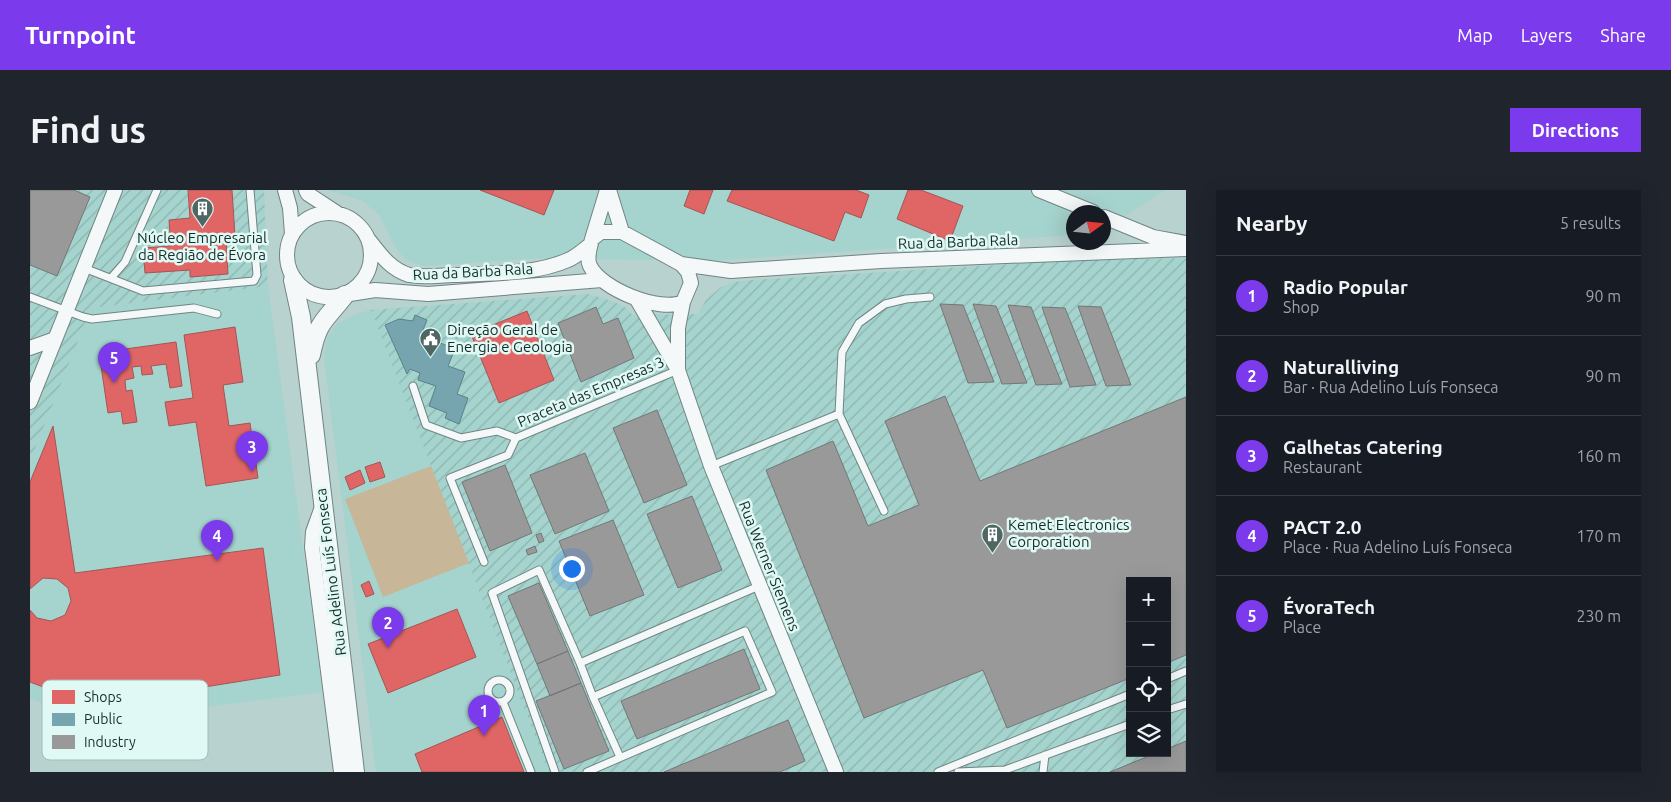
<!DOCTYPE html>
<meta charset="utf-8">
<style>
body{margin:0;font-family:Ubuntu,sans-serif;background:#20242c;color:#f1f3f6}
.controls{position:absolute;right:15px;bottom:15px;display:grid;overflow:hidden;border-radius:0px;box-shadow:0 5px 20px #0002}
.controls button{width:45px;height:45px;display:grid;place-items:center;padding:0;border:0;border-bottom:1px solid #363941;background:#171b24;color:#f1f3f6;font:25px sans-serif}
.compass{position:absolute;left:1036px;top:15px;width:45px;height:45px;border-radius:50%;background:#171b24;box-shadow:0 5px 20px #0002;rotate:75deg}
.you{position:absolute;left:541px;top:378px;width:18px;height:18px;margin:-12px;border:4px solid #fff;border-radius:50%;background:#1a73e8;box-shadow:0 0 0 8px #1a73e833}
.badge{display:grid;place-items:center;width:32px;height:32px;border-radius:50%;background:#7c3aed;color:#fff;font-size:16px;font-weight:700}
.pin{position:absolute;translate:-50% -41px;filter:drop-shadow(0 1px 2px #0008)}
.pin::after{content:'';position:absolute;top:26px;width:18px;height:15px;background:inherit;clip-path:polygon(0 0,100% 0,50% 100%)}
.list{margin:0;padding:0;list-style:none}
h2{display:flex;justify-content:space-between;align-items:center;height:65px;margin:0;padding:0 20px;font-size:21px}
h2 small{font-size:16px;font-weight:400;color:#9ea1a6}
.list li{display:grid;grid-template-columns:32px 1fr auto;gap:15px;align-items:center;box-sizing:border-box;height:80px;padding:0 20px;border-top:1px solid #363941}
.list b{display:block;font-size:19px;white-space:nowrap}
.list p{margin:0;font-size:16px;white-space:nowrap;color:#9ea1a6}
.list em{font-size:16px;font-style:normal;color:#9ea1a6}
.icon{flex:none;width:28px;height:28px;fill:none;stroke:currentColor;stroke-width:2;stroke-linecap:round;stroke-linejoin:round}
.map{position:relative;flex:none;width:1156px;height:582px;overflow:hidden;border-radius:0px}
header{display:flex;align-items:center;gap:30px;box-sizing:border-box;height:70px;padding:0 25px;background:#7c3aed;color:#fff}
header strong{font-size:24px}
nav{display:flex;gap:28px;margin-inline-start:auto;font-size:18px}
.intro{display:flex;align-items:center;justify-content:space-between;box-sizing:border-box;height:120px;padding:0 30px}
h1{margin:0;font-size:35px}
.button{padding:12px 22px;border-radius:0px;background:#7c3aed;color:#fff;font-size:18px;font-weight:700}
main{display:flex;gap:30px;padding:0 30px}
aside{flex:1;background:#171b24;border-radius:0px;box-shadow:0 5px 20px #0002}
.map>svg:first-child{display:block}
</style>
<header>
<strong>Turnpoint</strong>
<nav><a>Map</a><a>Layers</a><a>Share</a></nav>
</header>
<div class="intro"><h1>Find us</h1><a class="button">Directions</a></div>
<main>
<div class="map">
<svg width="1156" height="582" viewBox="0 0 1156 582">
<defs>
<pattern id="industrial-furrows" width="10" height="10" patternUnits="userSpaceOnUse" patternTransform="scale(1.25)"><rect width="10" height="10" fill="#a5d3cd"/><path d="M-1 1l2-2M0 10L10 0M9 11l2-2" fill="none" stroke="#8db5b0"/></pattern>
</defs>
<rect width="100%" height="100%" fill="#b7d2cf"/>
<path fill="#a5d3cd" d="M297,0H1135L1074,40V22H1044L1043,45L680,71L513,68L393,76L377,70L367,60L349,25L333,11Z
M238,96L292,502L59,532L0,508V271L61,118Z
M341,120L524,582H346L294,168L297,148L308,133L326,124Z"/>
<path fill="url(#industrial-furrows)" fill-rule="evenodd" d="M0,0H234L238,96L61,118L0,271Z
M1156,68V582H519L341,120L559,104L584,112L595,117L602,125L668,124L676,110L691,97L705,92L722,90L1050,70ZM1100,391H1137V563H1100Z"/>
<path fill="#c7b697" d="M401,276L439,373L353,407L315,309Z"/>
<path fill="#e06666" stroke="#a45554" d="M158,0H202L205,46L196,47L197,65L204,64V69L197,70L198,84L160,87V80L115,83L113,58L141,56L139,30L160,28Z
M450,0H524L514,25Z
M660,0H683L674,24L654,16Z
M702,0H826L839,5L831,28L815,22L804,51L697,11Z
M878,0H891L933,16L920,51L867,29Z
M497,121L524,190L469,213L441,144Z
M205,137L213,192L193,195L199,236L220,233L228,288L176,296L166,232L139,236L135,212L163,208L154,145Z
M146,152L152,196L140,198L136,174L121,176L123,184L112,185L111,176L102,177L104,188L95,190L96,201L102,200L107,232L93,234L91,221L78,223L70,169L79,168L78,154L87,153L88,160Z
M23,236L45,383L233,358L250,485L61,515L0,492V420L7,428L21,431L35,425L41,411L38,398L27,389L13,388L0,399V292Z
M350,272L355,287L340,292L335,277Z
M330,280L335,293L320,300L315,287Z
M339,391L344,404L336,407L331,395Z
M427,419L446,467L358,503L338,454Z
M472,527L494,582H392L385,564Z"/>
<path fill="#76a5af" stroke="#5a8187" d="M385,125L397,130L391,145L425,159L418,176L435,182L427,204L438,208L429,234L415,228L417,223L399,216L406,196L388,190L390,183L380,179L377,184L355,135L369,129L383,131Z"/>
<path fill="#999" stroke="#727877" d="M0,0H44L60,7L27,86L0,75Z
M910,114L933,115L964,192L938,193Z
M943,114L966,116L997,193L972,194Z
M978,115L1001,117L1032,194L1006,195Z
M1048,116L1071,117L1101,195L1076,196Z
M566,117L573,134L588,128L604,168L551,192L528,133Z
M1012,117L1035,118L1066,195L1040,197Z
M915,206L950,291L1156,207V465L1137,473V391H1100V488L977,538L953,480L834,528L736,280L803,251L838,336L889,315L855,231Z
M627,220L657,295L614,313L583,238Z
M555,263L579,321L525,344L500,285Z
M475,275L502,343L460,361L432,292Z
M662,306L692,380L648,398L617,324Z
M583,330L614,405L560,426L529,351Z
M511,343L514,351L509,353L506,345Z
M505,356L507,362L498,365L496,360Z
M509,393L538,461L507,474L478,406Z
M714,459L730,499L607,549L591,511Z
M538,461L551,493L520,506L507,474Z
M551,493L579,561L534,579L506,511Z
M758,530L775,571L750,582H634Z
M1156,551V582H1080L1126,563H1137V559Z"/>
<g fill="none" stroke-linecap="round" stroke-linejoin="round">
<defs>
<path id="service" d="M54,78L113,101L224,91L227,85L220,0
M81,88L95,72L127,0
M0,107L53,127L62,129L164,118L187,124
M383,196L396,235L431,248L467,241L486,248
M809,224L812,162L829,133L855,114L876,109L900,107
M486,248L648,180
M681,276L809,224L854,321
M454,372L420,288L478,265L486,248
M550,473L563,507
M1137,489L1156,481
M458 501a11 11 0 1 1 22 0a11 11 0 1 1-22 0Z
M473,512L501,582
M1137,520L1156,514
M525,582L462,403L509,380L550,473L729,396
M557,582L742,502L715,441L563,507L590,567
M908,582L1100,504
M928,582L975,580L1100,534
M1013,582L1015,565"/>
<path id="minor" d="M255,0L260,18L262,44
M276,0L278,4L307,23
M579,0L592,42
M1009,0L1063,22
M257 65a42 42 0 1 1 84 0a42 42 0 1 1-84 0Z
M1074,27L1123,47L1156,53
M571,42H592L651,74L658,82L661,93L653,112C630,123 571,99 560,76C556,68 560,57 562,49Z
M562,49L577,0
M339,50C350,64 360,79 379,85C393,88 410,85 424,85C461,83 504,85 538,70C546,67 553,60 560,55
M651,74L701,81L851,71L1156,59
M320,104L345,100L398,104L572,90
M606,108L648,180L681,276L806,582
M0,158L25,149
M648,180V138L653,112
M0,212L85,0
M292,317L283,342L282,357L311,582"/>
<path id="tertiary" d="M263,90L271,127L325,582
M281,165C288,130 295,131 315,105"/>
</defs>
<use href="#service" stroke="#708583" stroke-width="9"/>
<use href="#minor" stroke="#708583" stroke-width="16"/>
<use href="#tertiary" stroke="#708583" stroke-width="20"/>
<use href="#service" stroke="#f4f8f8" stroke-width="7"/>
<use href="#minor" stroke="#f4f8f8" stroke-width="14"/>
<use href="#tertiary" stroke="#f4f8f8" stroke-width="18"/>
</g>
<defs>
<symbol id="building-pin" viewBox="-11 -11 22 30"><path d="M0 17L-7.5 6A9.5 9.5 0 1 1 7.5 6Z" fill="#4f6663" stroke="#e0f9f5"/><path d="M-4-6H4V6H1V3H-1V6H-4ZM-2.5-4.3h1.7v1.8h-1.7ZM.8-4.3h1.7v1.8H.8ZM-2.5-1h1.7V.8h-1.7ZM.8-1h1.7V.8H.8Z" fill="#fff"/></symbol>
<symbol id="civic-pin" viewBox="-11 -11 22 30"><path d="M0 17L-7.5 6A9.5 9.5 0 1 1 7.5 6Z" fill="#4f6663" stroke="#e0f9f5"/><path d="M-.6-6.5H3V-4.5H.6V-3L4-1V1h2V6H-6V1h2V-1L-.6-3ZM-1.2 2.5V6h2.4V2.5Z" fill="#fff"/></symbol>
</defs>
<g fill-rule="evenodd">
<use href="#building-pin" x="160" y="6" width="25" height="34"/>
<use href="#civic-pin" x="388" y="136" width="25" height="34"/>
<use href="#building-pin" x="950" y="332" width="25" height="34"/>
</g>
<g text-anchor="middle" stroke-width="5" stroke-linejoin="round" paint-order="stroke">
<g font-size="15" fill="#172c29" stroke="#e0f9f5" text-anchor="start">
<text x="172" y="53" text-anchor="middle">Núcleo Empresarial<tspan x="172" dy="17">da Região de Évora</tspan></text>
<text x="417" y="145">Direção Geral de<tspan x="417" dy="17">Energia e Geologia</tspan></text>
<text x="978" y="340">Kemet Electronics<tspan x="978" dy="17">Corporation</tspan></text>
</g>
<g font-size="15" fill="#172c29" stroke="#e0f9f5">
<text transform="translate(928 52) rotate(-2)" y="5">Rua da Barba Rala</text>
<text transform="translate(443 82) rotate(-3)" y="5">Rua da Barba Rala</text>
<text transform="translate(561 202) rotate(-23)" y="5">Praceta das Empresas 3</text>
<text transform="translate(739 376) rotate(68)" y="5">Rua Werner Siemens</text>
<text transform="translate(301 382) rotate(-97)" y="5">Rua Adelino Luís Fonseca</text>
</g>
</g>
<rect x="12" y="490" width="166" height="80" rx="8" fill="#e0f9f5" stroke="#a4bcb8" stroke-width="1"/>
<rect x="22" y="500" width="23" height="14" fill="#e06666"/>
<rect x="22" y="523" width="23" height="13" fill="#76a5af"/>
<rect x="22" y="545" width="23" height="14" fill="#999"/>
<g font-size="14" fill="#172c29">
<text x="54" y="512">Shops</text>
<text x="54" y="534">Public</text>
<text x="54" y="557">Industry</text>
</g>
</svg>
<div class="controls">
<button>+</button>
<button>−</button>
<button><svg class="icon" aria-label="locate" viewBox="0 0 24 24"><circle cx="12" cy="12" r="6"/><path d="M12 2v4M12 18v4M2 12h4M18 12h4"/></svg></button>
<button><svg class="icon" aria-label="layers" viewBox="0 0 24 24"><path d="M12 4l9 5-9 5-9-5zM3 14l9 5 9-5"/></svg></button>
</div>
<svg class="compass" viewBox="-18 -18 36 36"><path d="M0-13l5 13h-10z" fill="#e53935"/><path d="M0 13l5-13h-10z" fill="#9ea1a6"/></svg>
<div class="you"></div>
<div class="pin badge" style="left:454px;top:546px">1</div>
<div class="pin badge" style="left:358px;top:458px">2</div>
<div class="pin badge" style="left:222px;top:282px">3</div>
<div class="pin badge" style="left:187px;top:371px">4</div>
<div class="pin badge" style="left:84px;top:193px">5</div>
</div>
<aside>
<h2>Nearby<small>5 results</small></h2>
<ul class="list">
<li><span class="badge">1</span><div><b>Radio Popular</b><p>Shop</p></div><em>90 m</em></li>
<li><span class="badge">2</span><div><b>Naturalliving</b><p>Bar · Rua Adelino Luís Fonseca</p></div><em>90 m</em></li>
<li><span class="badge">3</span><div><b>Galhetas Catering</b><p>Restaurant</p></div><em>160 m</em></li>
<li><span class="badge">4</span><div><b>PACT 2.0</b><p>Place · Rua Adelino Luís Fonseca</p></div><em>170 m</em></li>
<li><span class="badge">5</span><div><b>ÉvoraTech</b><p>Place</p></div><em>230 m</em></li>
</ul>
</aside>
</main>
